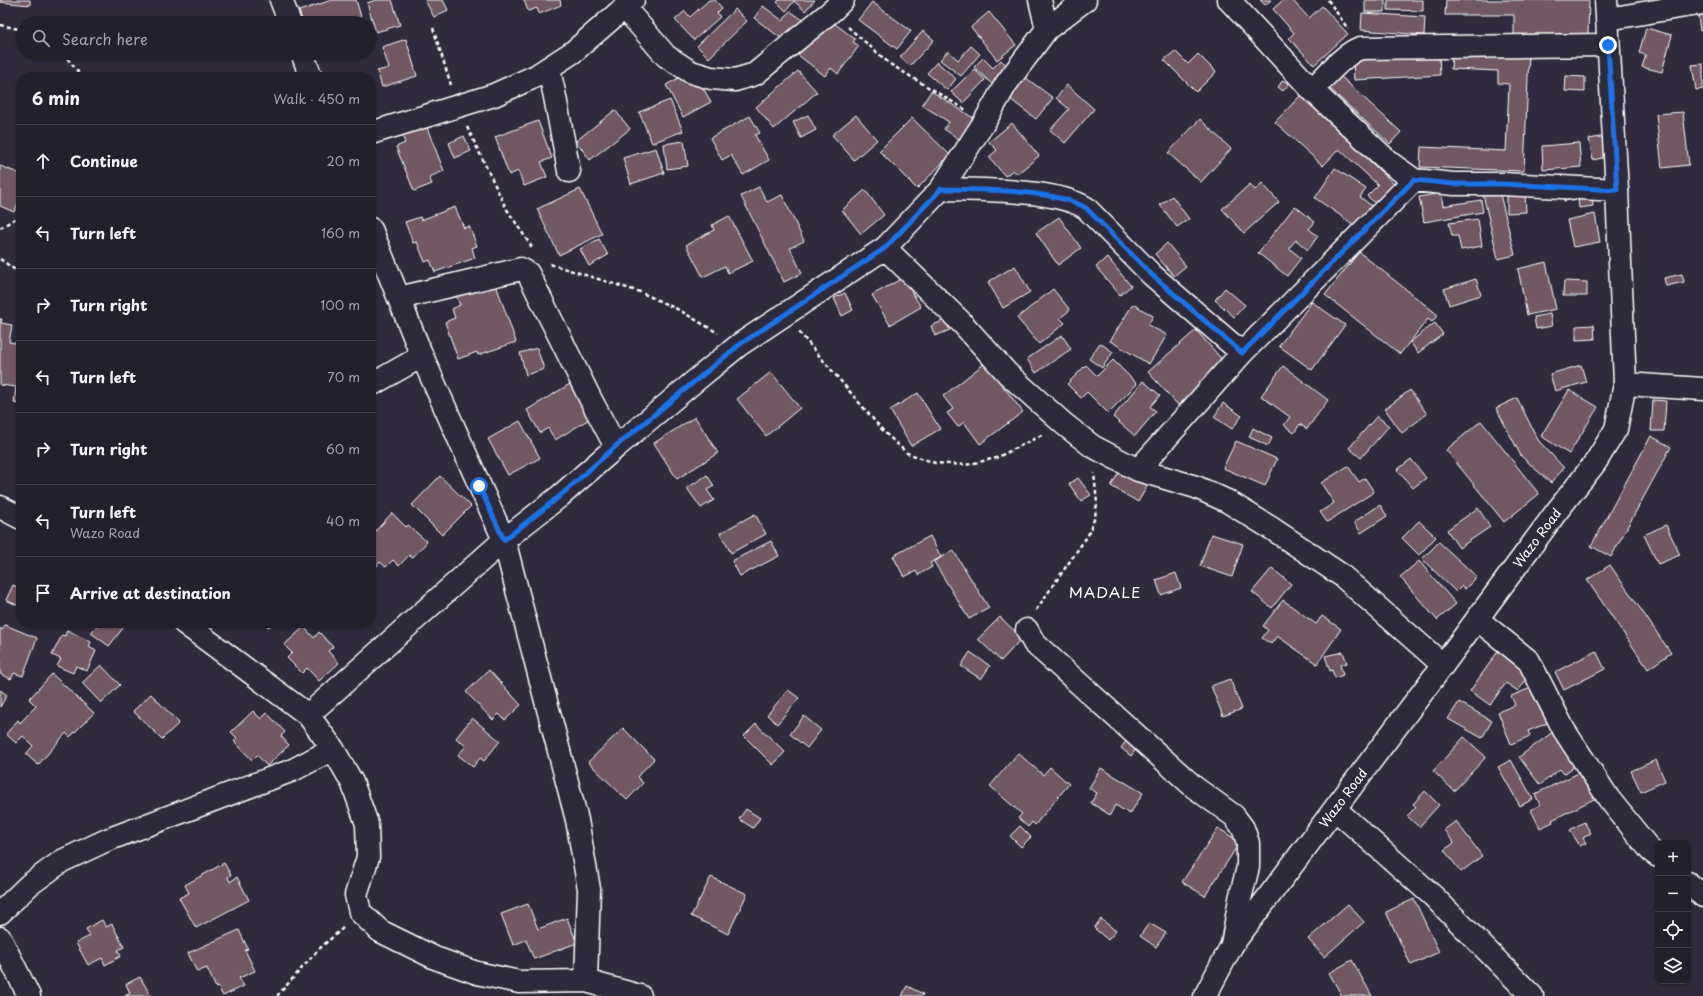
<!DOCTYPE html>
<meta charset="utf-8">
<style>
body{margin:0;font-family:"Playpen Sans",sans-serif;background:#2f2d3a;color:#f1f3f6}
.controls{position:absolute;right:12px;bottom:12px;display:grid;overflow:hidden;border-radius:8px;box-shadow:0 1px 3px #0004}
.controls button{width:36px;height:36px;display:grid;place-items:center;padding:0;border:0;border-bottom:1px solid #403e4a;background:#23202e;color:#f1f3f6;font:20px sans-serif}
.stop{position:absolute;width:12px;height:12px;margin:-9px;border:3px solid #1a73e8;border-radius:50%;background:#fff}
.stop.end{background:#1a73e8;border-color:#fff;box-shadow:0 1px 4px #0008}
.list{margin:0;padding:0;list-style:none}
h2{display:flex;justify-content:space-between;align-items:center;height:52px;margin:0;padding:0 16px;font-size:17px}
h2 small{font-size:13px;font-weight:400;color:#a3a3aa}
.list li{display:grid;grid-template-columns:26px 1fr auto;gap:12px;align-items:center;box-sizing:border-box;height:72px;padding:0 16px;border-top:1px solid #403e4a}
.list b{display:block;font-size:15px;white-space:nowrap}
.list p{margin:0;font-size:13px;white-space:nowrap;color:#a3a3aa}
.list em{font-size:13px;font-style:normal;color:#a3a3aa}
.icon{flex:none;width:22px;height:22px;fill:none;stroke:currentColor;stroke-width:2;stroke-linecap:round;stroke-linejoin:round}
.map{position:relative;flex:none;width:1703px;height:996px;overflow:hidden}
.search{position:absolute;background:#23202e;box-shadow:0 1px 3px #0004;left:16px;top:16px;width:360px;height:44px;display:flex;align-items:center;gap:10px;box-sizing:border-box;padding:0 14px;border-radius:22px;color:#a3a3aa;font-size:15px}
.panel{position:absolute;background:#23202e;box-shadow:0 1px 3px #0004;left:16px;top:72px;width:360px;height:556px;border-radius:16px}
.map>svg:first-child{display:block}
</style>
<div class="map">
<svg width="1703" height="996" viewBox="0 0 1703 996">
<rect width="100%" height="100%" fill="#2f2a3d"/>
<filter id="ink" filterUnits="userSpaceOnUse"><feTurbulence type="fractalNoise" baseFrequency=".025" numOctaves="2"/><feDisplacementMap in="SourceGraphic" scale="8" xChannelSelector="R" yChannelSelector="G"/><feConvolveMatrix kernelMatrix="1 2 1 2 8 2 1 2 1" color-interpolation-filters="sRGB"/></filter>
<g filter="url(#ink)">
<path fill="#715964" stroke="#fff" d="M0,0H30V5L0,2Z
M332,0H356L363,23H303L299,11Z
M376,0H392L400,25L376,32L367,3Z
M425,0H443L448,10L434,17Z
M524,0H560L561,5L539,14L537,8L528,11Z
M709,0H715L722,8L717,13L720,17L694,40L675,20L685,11L690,17Z
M779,0H815L805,11L794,1L786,11L777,2Z
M1260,0H1271L1265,5Z
M1283,0H1292L1309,18L1322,6L1348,34L1314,65L1289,38L1294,33L1273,9Z
M1365,0H1385V12H1365Z
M1388,0H1423V11L1388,10Z
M1446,0H1589L1588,35H1514V15H1445Z
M872,2L911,31L897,49L858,20Z
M763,6L783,21L790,11L803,20L786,42L754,18Z
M1703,6V30L1700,31L1697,7Z
M735,9L747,21L709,58L697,46Z
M989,12L1016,45L997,60L971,27Z
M1362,13L1425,17L1424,35L1361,30Z
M826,17L855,39L853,42L859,46L838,74L831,68L825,76L798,55Z
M1646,28L1672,35L1662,72L1642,67L1646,55L1639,53Z
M923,31L934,40L910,66L900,57Z
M406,39L417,76L382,87L377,71L389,68L382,47Z
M971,46L980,54L961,76L940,60L948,51L958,60Z
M1175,51L1188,64L1198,54L1216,72L1196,92L1164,60Z
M1452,51L1529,54L1524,171L1420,167L1421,147L1506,151L1509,84L1498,83V71L1451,69Z
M1439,53L1440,75L1354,80L1353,58Z
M983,58L993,68L1001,60L1011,70L995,87L974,67Z
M937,62L956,79L947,90L927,73Z
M1703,64V89L1696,90L1692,65Z
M974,69L985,80L963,103L951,92Z
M693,70L711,102L683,117L666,85Z
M798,71L817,92L774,129L756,107Z
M1337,73L1401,132L1390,144L1326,85Z
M1022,75L1053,98L1036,119L1005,95Z
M1566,76L1585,77V92L1565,91Z
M1283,80L1289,84L1283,91L1278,87Z
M1067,85L1094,109L1065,143L1050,130L1069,109L1056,98Z
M931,91L978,121L965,143L944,129L949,122L922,105Z
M1301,95L1394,184L1375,203L1367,196L1378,185L1339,149L1323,166L1275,122Z
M670,100L683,131L652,143L639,112Z
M615,110L630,129L590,160L576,141Z
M1683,112L1689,165L1662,168L1656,114Z
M808,115L816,130L801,138L793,122Z
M856,115L877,140L854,160L832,135Z
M750,116L760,133L755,135L769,160L743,175L731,155L722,160L710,138Z
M912,118L950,155L917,189L879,151Z
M1200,119L1231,149L1201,182L1168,153Z
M538,121L552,158L541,162L547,177L524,186L518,171L509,175L495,137Z
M1012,123L1039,156L1017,174L1013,170L1005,176L989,157L997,150L989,142Z
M426,125L444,171L429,177L432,184L414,191L396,147L405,143L402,135Z
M464,136L471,151L455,158L449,143Z
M1606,136L1611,156L1593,160L1589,139Z
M684,141L688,166L667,169L664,144Z
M1579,143L1581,167L1543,170L1542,146Z
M656,148L664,173L631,184L623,158Z
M0,166L21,174V197L14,212L0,206Z
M1335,168L1366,189L1360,197L1372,206L1357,227L1315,198Z
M1262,183L1279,202L1244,233L1222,209L1250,184L1255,190Z
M759,187L767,202L782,195L804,241L790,248L802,273L784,282L741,196Z
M580,189L602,234L559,255L537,209Z
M865,190L884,215L861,234L842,210Z
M1499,190L1515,255L1498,259L1483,194Z
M1563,190H1591L1593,206L1579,208L1578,199L1564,201Z
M1441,193L1443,206L1481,200L1483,212L1424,222L1419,197Z
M1525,194L1526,212L1507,213V195Z
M1172,196L1189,219L1177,227L1160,205Z
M1295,206L1315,222L1309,229L1318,236L1308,250L1296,240L1289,248L1301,258L1287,276L1258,253Z
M455,207L464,228L469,226L477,246L472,248L475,258L435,272L430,260L425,262L417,242L413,243L405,222L420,217L421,220Z
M1595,214L1600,242L1573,247L1567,220Z
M729,216L753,261L728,273L725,266L703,277L686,245L714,230L712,225Z
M1059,217L1081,248L1058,265L1036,233Z
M1478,219L1482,246L1461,250L1458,236H1452L1449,223Z
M599,239L608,255L589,266L580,249Z
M1167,243L1186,266L1174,276L1155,254Z
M1359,252L1438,315L1432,322L1428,319L1400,354L1325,295Z
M1107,257L1131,286L1120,295L1096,267Z
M1546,262L1556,309L1527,315L1518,269Z
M1015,266L1030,292L1003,308L988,282Z
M1682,274L1684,282L1666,286L1664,278Z
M903,278L921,307L890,325L872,295Z
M1476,279L1481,295L1449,305L1444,289Z
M1564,281L1587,282V296H1563Z
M495,282L516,342L478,355L477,352L458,359L445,322L455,318L452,309L460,305L456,295Z
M1225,288L1245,305L1234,317L1215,300Z
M1053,289L1070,310L1060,318L1065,323L1039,344L1017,318Z
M845,293L853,310L842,316L834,298Z
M1312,302L1345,325L1312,370L1279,346Z
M1133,304L1153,316L1148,325L1167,335L1149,364L1110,341Z
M1550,314L1552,326L1536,329L1534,317Z
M0,319H2L1,323L12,325L9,342L21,344V340V404L14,403L16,387L0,385Z
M371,319L375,330L371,331Z
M945,320L950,330L935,336L931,326Z
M1435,323L1443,334L1418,353L1410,342Z
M1594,325L1595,339L1576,340V326Z
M1196,330L1226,364L1178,405L1148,372Z
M1062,335L1071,349L1036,373L1027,359Z
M1100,343L1113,352L1102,368L1089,359Z
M537,348L544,369L526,375L520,353Z
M1113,360L1137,384L1108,413L1087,392L1081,398L1067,384L1086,365L1097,376Z
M985,363L1023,412L980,444L964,422L958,427L947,413L953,409L943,396Z
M1581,365L1586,382L1555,391L1550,374Z
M1283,366L1328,400L1307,429L1300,424L1294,433L1284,425L1290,417L1261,396Z
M771,372L800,408L766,436L737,399Z
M575,381L596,415L555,440L548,428L540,433L527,410Z
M1143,381L1160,395L1150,407L1156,411L1135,436L1113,417Z
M1410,390L1427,414L1402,433L1385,409Z
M1569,390L1598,407L1569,454L1541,436Z
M918,393L940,429L911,446L890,410Z
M1517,398L1538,440L1564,468L1551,483L1521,456L1496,408Z
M1653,400L1666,401L1664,431H1651Z
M1223,403L1242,416L1232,429L1214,417Z
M1377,416L1389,426L1361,458L1349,448Z
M695,417L718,453L677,479L654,443Z
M520,421L540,458L508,475L488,439Z
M1481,421L1539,494L1504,522L1446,450Z
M1253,428L1272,438L1268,446L1249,437Z
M1651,436L1671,447L1611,557L1591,546Z
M1236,441L1277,459L1265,486L1223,468Z
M1411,459L1426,478L1413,488L1397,470Z
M1348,466L1359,482L1365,478L1374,492L1327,522L1320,512L1334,503L1321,483Z
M1121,469L1148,485L1138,502L1111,486Z
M707,475L714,486L707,490L714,500L701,508L687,488Z
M440,476L471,506L442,535L412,505Z
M1078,478L1091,495L1081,501L1069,484Z
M1380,505L1387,516L1361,533L1354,522Z
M1478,508L1490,527L1459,548L1447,530Z
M392,513L406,527L408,525L427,542L412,558L409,555L399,566L393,560L386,567L380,562L374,569L371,567V536Z
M755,514L766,534L731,553L720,533Z
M1419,521L1436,537L1419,555L1402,538Z
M1666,525L1680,555L1658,564L1644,535Z
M1211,534L1243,544L1232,577L1200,566Z
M930,536L941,557L930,563L932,567L918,575L916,571L904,577L893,556Z
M771,541L779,556L740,576L732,561Z
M1439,542L1477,577L1465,589L1462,586L1456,592L1422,559Z
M953,550L989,608L969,619L934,562Z
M1419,561L1456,604L1437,620L1400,577Z
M1610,565L1671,653L1648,669L1587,580Z
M1272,568L1291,584L1272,608L1252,592Z
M1176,573L1181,588L1161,595L1156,580Z
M13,585L21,589V607L6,600Z
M1283,600L1316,624L1322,616L1341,629L1317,664L1277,636L1271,644L1262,638L1268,630L1263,626Z
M1000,617L1022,638L1001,661L978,639Z
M96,623H127L109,646L91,633L98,624Z
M265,623H275L268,627Z
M5,625L37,638L23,676L14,673L11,679L0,674V628L2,630Z
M304,627L314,638L319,632L333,647L328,651L339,663L319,681L307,668L302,673L287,658L292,653L284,645Z
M67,630L91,642L89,647L96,651L87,671L76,666L73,673L57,666L61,659L52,655L62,635L65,636Z
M1501,647L1531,673L1518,691L1506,683L1490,705L1470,691Z
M1596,651L1605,669L1564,690L1555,672Z
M970,652L990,666L981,679L961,666Z
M1343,652L1347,663L1340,665L1343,675L1335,678L1332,670L1330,671L1325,656Z
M101,665L120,685L101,703L82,683Z
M489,670L521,705L505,720L499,714L493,720L466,692Z
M52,674L94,713L70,737L66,733L38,765L26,754L33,746L23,736L16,743L6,734L18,720L20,723L36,706L29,699Z
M1230,679L1242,709L1223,716L1211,686Z
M1536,686L1550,722L1528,731L1530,736L1511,744L1498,712L1515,705L1511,696Z
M0,690L7,695L0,707Z
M788,690L799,698L777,724L767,715Z
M151,694L179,723L162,739L133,711Z
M1459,702L1492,721L1482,738L1448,719Z
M253,711L261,719L267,713L285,732L281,736L289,745L267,766L257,755L252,760L234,741L237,738L231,732Z
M804,716L821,730L807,748L790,734Z
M472,718L500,741L484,761L480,758L473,767L458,755L466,746L456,738Z
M756,724L785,752L773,765L744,736Z
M623,728L654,759L637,777L643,783L627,800L588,762Z
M1558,728L1576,765L1564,774L1560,769L1540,785L1519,757Z
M1464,737L1486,757L1454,791L1433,771Z
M1126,741L1136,749L1131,756L1121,748Z
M1018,753L1043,775L1050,767L1069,784L1035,825L1032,822L1028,827L1018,818L1022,814L990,786Z
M1511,760L1533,799L1520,806L1498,767Z
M1656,760L1665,781L1641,792L1631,771Z
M1101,768L1143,793L1130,814L1115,805L1110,815L1091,803L1097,793L1089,788Z
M1587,769L1600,796L1552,820L1553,822L1540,828L1531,810L1540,805L1535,794Z
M1425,791L1439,805L1419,827L1407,816L1416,807L1413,804Z
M746,809L760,818L753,828L739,819Z
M1456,821L1482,856L1461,872L1444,850L1454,843L1444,830Z
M1584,822L1591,833L1583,838L1586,843L1580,846L1570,830Z
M1020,826L1031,837L1021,847L1010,836Z
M1218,828L1240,842L1205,896L1182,882Z
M224,863L231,875L228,877L230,882L237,877L249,900L196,928L179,898L189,893L185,885Z
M711,877L747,894L728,934L691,916Z
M1414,899L1439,952L1411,965L1386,912Z
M528,904L538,929L567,918L577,943L534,959L526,940L513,945L501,914Z
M1348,904L1364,922L1324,957L1308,939Z
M1101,919L1116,931L1108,940L1094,928Z
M102,920L106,927L112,924L124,947L118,950L121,956L105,965L102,958L88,965L76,943L90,936L86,929Z
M1149,923L1166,933L1156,947L1140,936Z
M239,930L248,949L245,950L255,971L239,978L244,986L223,996L218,987L216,988L207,968L197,972L188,953Z
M1352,960L1372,996H1342L1329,973Z
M140,977L151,996H125L130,993L126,984Z
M907,986L923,994L922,996H902Z"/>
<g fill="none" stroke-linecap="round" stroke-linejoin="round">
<defs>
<path id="minor" d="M281,0L290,23
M1040,0L1047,29
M1229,0L1312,90L1390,163L1414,180L1454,184H1503L1617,190
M625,8L666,56L691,72L711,78L735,80L755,74L834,9L843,0
M1608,19L1703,3
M302,53L311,77
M549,69L555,97L569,171
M1312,90C1324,78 1345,52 1361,48L1608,45
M371,133L494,95L536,76L573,52L633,0
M941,189C977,190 1057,189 1086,208L1152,275L1242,353
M371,229L422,356L504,540L577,820L589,889L586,981
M885,248L962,323L1008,374L1064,424L1092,446L1138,470L1196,487L1227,501L1271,528L1341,575L1443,665
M399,298L521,269L528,273L591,400L616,447
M371,385L422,356
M1138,470L1242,353L1414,180
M0,507L21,518
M1477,619L1529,661L1564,730L1609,799L1651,851L1658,856
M184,623L308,715L333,749L352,782L367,824L368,857L356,895L360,912L380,931L435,958L477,973L519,982L586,981L640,996
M1027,630L1034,643L1194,787L1234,816L1243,828L1248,843V867L1240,899L1232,945
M308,715L504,540L560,496L616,447L695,381L739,345L885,248L941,189L985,121L1006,84L1047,29L1085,0
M1335,809L1433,896L1532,996
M1688,883L1703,896
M0,913L29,885L62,861L107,840L293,770L333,749
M0,938L29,996"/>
<path id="tertiary" d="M1625,384L1703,389"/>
<path id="secondary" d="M1205,996L1232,945L1443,665L1557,511L1595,463L1616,429L1625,384L1617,190L1606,0"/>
</defs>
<use href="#minor" stroke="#fff" stroke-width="25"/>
<use href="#tertiary" stroke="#fff" stroke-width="25"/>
<use href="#secondary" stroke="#fff" stroke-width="25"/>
<path stroke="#fff" stroke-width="2.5" stroke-dasharray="4 3" stroke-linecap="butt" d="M1328,0L1348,29
M0,25L23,30
M848,27L890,64L966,110
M433,28L451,85
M63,53L79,73L80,77
M467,127L506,208L533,249
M0,228L21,215
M0,259L21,274
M550,264L640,292L679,310L718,333
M799,332L885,433L907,453L935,463L966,465L996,458L1042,435
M1036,610L1088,535L1095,517L1097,503L1094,473
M277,996L319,949L343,928"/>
<use href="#minor" stroke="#2f2a3d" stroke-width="22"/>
<use href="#tertiary" stroke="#2f2a3d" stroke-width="22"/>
<use href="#secondary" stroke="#2f2a3d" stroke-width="22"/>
</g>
</g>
<g fill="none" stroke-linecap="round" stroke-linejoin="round" filter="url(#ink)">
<path stroke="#1a73e8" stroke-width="5" d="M479,486L504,540L560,496L616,446L739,345L885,248L941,189C977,190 1057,189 1086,208L1152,275L1242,353L1414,180L1454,184H1503L1617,190L1608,45"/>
</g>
<g text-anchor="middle" stroke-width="3" stroke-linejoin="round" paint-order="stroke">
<g font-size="13" fill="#fff" stroke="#2f2a3d">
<text transform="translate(1537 538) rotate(-53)" y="5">Wazo Road</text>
<text transform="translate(1343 798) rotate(-53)" y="5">Wazo Road</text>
</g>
<g font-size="15" letter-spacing="1" fill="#fff" stroke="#2f2a3d">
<text x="1105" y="598">MADALE</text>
</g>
</g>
</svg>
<div class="controls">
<button>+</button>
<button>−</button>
<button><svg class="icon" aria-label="locate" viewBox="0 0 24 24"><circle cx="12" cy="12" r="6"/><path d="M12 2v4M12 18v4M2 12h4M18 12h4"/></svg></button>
<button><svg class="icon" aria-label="layers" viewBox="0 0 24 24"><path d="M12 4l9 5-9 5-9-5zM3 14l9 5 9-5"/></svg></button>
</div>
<div class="stop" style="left:479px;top:486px"></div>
<div class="stop end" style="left:1608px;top:45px"></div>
<div class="search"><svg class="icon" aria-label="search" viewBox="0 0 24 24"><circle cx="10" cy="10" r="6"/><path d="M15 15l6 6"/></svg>Search here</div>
<section class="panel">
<h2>6 min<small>Walk · 450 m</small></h2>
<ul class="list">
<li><svg class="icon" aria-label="ahead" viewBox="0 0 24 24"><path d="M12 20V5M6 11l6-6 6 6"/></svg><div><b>Continue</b></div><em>20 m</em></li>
<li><svg class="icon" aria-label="left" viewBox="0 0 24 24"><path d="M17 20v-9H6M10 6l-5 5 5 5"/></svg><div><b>Turn left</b></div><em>160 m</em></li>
<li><svg class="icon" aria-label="right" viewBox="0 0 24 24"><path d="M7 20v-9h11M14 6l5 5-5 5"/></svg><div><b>Turn right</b></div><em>100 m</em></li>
<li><svg class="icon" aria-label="left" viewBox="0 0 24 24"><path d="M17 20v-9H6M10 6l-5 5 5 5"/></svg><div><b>Turn left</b></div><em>70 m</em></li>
<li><svg class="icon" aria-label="right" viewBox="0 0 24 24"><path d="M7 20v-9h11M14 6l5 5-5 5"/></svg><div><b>Turn right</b></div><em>60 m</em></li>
<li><svg class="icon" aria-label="left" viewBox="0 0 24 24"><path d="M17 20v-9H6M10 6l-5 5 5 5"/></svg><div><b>Turn left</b><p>Wazo Road</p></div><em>40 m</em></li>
<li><svg class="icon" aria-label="arrive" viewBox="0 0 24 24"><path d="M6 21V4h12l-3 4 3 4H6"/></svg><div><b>Arrive at destination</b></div></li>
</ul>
</section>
</div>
